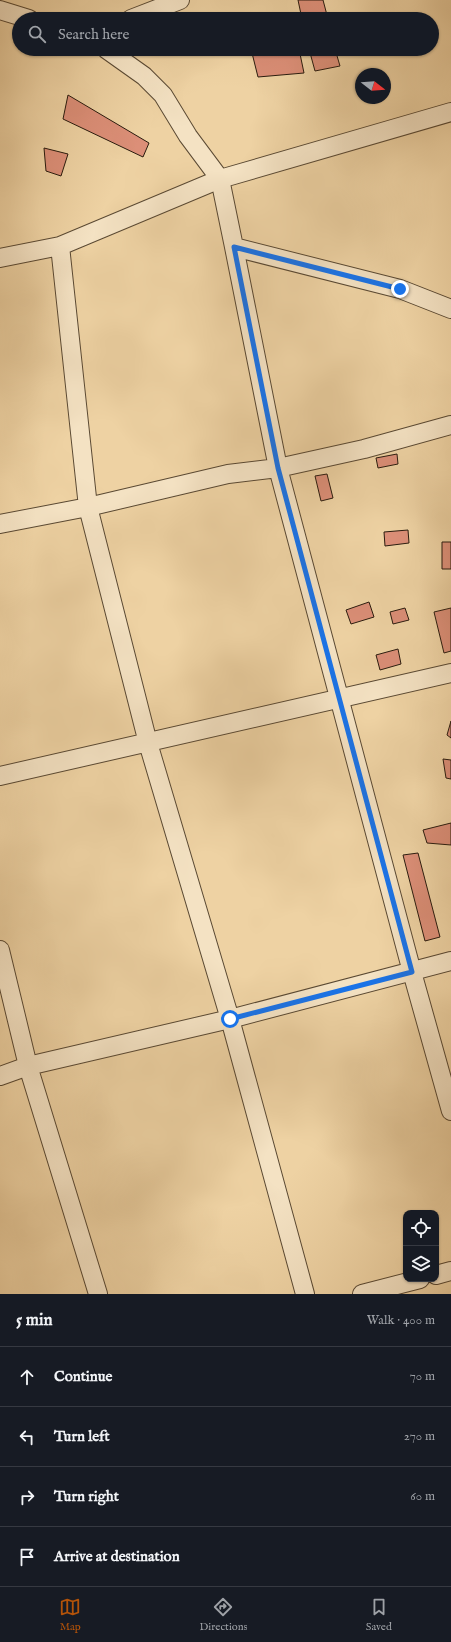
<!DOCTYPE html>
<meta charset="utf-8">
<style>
body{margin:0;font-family:"IM FELL English",serif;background:#20242c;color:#f1f3f6}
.controls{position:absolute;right:12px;bottom:12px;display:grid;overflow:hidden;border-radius:8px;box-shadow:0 1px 3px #0004}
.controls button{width:36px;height:36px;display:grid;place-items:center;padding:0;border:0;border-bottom:1px solid #363941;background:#171b24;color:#f1f3f6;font:20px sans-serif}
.compass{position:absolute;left:355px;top:68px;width:36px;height:36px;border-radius:50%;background:#171b24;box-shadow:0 1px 3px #0004;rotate:107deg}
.stop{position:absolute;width:12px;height:12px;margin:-9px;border:3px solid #1a73e8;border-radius:50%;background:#fff}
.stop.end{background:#1a73e8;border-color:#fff;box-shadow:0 1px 4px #0008}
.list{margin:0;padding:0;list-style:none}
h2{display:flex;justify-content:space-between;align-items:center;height:52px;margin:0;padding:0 16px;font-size:17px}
h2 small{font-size:13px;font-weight:400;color:#9ea1a6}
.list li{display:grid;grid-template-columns:26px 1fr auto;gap:12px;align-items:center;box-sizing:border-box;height:60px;padding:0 16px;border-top:1px solid #363941}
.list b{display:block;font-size:15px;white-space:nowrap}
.list em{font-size:13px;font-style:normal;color:#9ea1a6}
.icon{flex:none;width:22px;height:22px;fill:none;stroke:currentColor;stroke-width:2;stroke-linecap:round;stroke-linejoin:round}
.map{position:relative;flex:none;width:451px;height:1294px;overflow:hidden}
.search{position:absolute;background:#171b24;box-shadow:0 1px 3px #0004;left:12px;right:12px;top:12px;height:44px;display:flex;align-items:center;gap:10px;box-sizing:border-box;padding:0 14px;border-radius:22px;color:#9ea1a6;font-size:15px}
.sheet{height:292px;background:#171b24}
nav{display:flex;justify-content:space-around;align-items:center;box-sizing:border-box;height:56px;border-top:1px solid #363941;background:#171b24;font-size:11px;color:#9ea1a6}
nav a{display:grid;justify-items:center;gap:2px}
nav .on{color:#b45309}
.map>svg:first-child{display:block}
</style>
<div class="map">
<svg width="451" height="1294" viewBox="0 0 451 1294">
<rect width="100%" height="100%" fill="#eed2a3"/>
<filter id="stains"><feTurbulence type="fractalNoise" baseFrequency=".005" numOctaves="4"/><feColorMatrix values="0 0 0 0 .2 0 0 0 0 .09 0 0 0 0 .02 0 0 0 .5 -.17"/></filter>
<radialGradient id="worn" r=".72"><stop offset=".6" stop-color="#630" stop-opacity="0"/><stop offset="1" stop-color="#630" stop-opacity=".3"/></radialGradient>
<path fill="#dc8f78" stroke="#291b0e" d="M298,0H323L328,19H302Z
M251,49H299L304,73L258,77Z
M309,49H335L340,66L315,71Z
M68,95L149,143L143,157L63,119Z
M44,148L68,154L61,176L46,171Z
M397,454L398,464L378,468L376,458Z
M327,474L333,498L321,501L315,476Z
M408,530L409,543L385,546L384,532Z
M442,542H451V569H442Z
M369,602L374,617L351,624L346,610Z
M405,608L409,620L393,624L390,612Z
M451,608V651L444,653L434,612Z
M398,649L401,664L380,670L376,655Z
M451,721V738L447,735Z
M443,759L451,760V779L446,778Z
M451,823V845L427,843L423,830Z
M418,853L440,937L425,941L403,855Z"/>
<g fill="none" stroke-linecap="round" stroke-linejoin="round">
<defs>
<path id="minor" d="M0,10L29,19
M131,19L180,0
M60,246L88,507L148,743L230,1019L305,1294
M234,247L220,179L451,112
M0,258L60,246L220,179L188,136L163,95L144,76L106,49
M451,309L400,289L234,247L278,468L412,972L451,1111
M0,524L88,507L228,474L278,468L364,449L451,425
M0,776L451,673
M0,950L28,1066L98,1294
M0,1076L28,1066L230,1019L451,961
M436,1275L451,1271
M362,1294L420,1279"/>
</defs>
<use href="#minor" stroke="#5a4933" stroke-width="20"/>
<use href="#minor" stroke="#f4e2c3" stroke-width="18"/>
</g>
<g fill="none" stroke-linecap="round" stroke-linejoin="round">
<path stroke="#1a73e8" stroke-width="5" d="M230,1019L412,972L278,468L234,247L400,289"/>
</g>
<rect width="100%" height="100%" filter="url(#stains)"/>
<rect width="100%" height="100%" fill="url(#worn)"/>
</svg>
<div class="controls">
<button><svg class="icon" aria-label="locate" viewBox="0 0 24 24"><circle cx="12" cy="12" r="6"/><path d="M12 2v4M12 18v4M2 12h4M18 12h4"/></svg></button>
<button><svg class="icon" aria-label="layers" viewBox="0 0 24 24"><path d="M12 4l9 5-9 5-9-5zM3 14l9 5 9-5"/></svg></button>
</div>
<svg class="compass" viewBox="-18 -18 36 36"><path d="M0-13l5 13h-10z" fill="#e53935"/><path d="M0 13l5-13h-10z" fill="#9ea1a6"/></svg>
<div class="stop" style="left:230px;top:1019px"></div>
<div class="stop end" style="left:400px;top:289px"></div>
<div class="search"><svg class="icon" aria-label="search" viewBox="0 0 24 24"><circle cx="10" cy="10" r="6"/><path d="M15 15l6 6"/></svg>Search here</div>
</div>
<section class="sheet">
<h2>5 min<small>Walk · 400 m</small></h2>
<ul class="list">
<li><svg class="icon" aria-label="ahead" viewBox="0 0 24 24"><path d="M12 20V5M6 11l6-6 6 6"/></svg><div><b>Continue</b></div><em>70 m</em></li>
<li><svg class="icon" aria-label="left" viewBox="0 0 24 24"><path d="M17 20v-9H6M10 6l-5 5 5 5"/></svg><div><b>Turn left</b></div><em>270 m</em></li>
<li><svg class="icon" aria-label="right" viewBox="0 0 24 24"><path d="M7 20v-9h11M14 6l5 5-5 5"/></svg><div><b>Turn right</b></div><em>60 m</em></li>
<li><svg class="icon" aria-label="arrive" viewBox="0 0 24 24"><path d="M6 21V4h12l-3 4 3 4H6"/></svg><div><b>Arrive at destination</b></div></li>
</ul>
</section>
<nav>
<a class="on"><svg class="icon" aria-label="map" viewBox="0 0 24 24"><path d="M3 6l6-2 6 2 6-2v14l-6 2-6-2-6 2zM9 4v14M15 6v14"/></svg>Map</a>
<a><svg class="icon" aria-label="directions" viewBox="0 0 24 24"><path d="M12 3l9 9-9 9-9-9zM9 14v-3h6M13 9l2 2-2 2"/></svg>Directions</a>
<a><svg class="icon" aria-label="saved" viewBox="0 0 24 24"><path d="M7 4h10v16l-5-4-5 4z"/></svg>Saved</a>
</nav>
